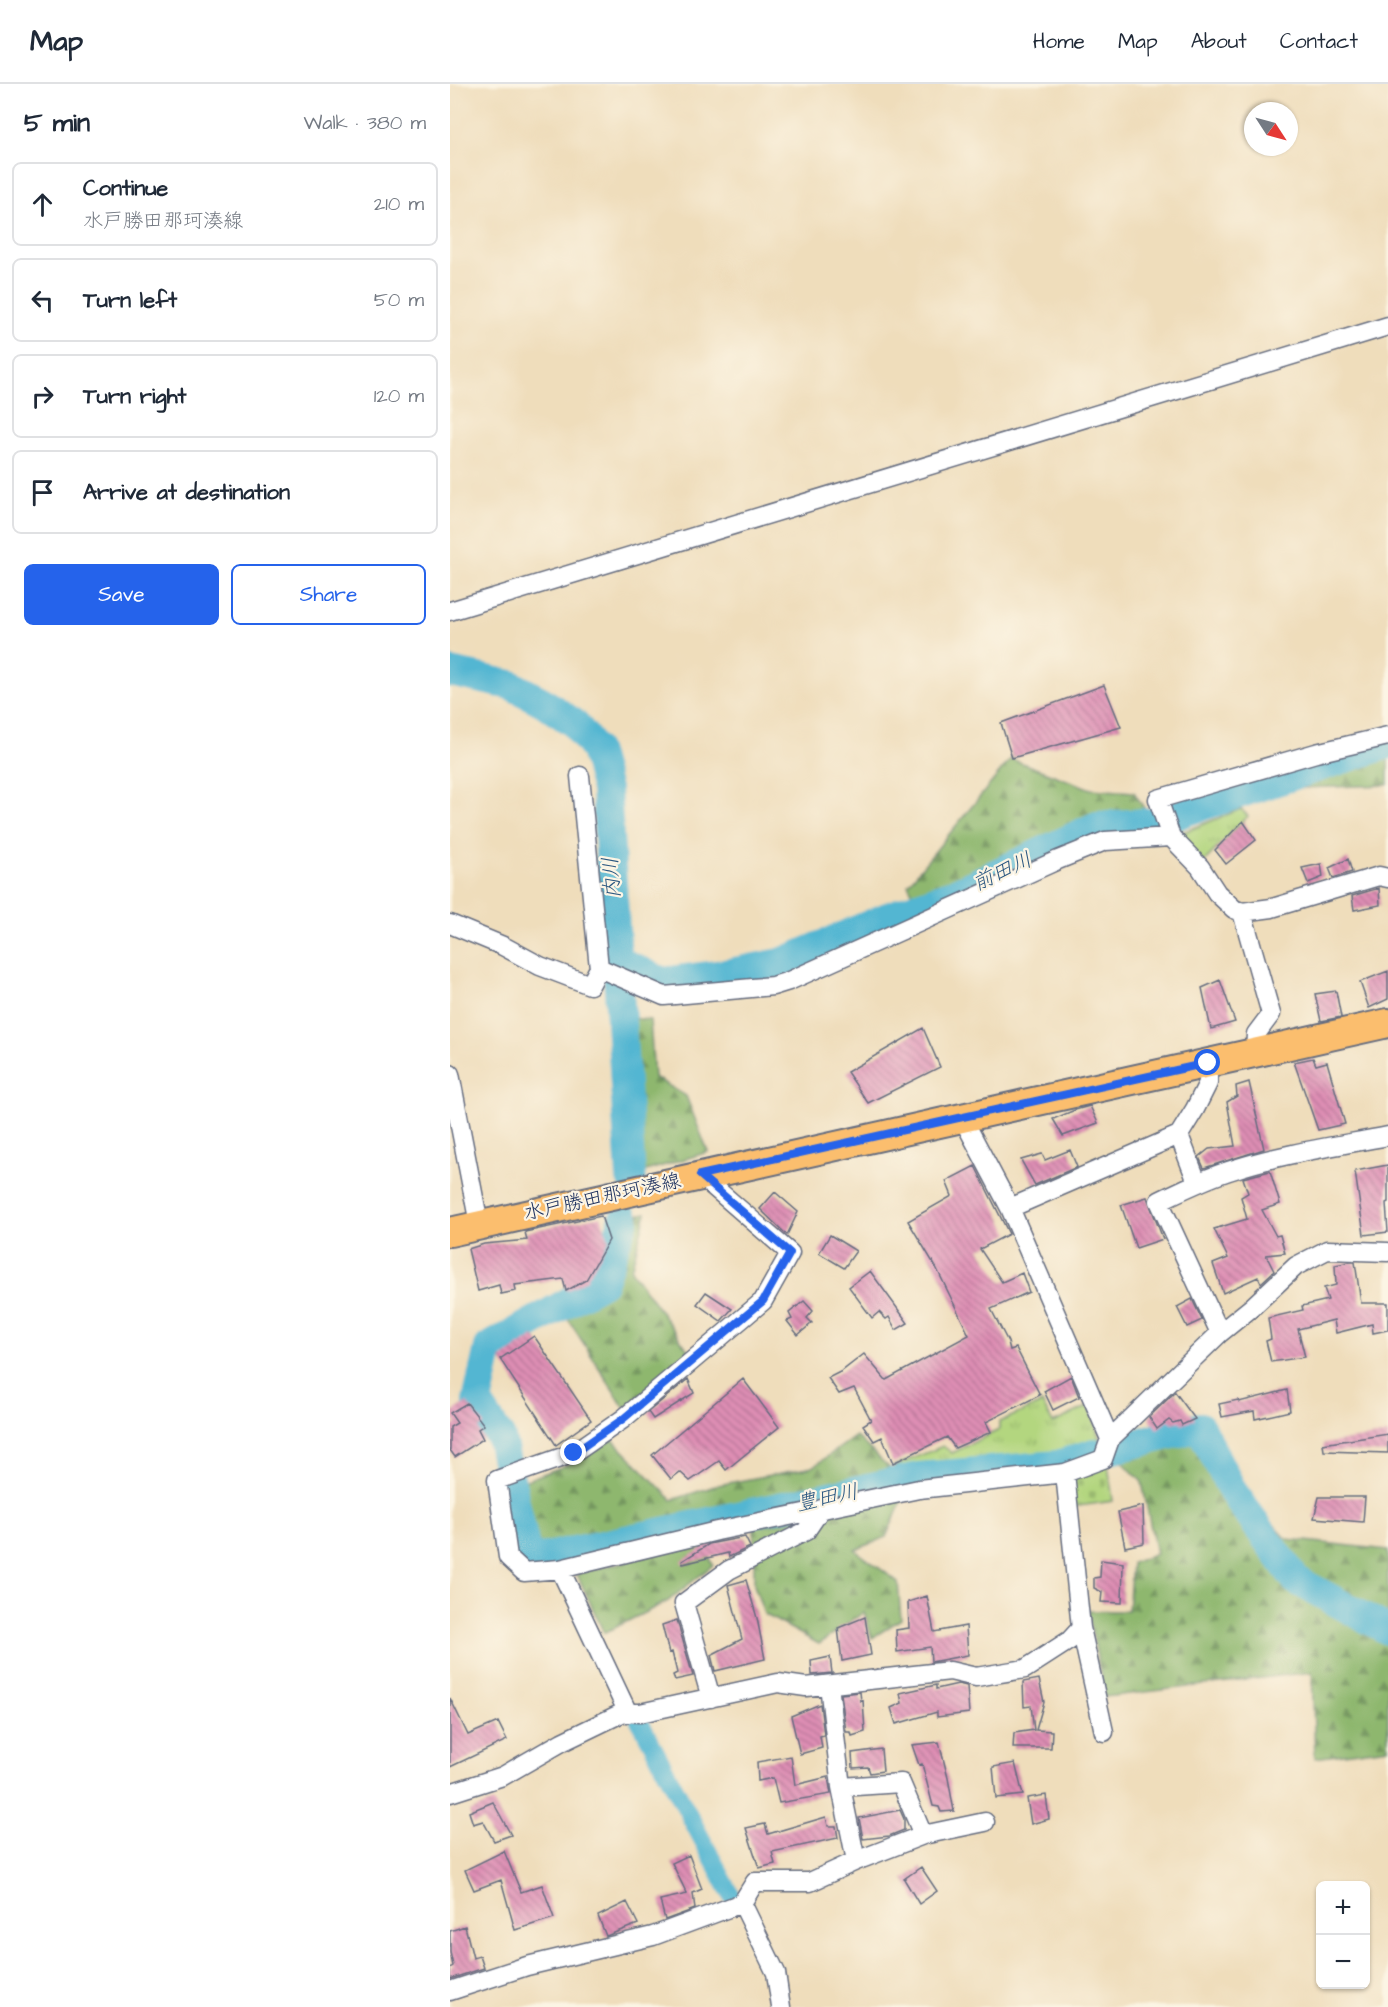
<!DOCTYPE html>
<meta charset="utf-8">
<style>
body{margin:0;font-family:"Architects Daughter","Klee One",sans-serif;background:#f6f6f7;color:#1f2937}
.controls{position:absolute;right:18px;bottom:18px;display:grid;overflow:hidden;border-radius:9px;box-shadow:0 2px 4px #0004}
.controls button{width:54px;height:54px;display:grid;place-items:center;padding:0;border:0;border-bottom:2px solid #e0e1e3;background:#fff;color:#1f2937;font:30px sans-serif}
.compass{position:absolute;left:794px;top:18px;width:54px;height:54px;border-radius:50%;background:#fff;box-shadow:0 2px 4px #0004;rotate:126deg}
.stop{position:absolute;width:18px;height:18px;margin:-14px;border:4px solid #2563eb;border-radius:50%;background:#fff}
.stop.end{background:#2563eb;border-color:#fff;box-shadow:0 2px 6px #0008}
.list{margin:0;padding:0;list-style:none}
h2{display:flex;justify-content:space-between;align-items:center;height:78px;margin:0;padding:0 24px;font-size:26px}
h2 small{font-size:20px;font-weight:400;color:#747a83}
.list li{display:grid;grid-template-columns:39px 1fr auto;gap:18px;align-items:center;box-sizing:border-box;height:84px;margin:0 12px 12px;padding:0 12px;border:2px solid #e0e1e3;border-radius:9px}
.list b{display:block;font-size:22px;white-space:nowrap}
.list p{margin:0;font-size:20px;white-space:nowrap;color:#747a83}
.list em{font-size:20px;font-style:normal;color:#747a83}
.actions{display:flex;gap:12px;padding:18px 24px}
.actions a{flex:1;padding:14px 0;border:2px solid #2563eb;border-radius:9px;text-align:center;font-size:21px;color:#2563eb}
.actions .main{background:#2563eb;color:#fff}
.icon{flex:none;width:33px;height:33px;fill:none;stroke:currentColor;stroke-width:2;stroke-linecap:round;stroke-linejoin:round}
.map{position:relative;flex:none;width:938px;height:1923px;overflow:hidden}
header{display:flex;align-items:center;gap:36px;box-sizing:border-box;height:84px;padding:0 30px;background:#fff;border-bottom:2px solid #e0e1e3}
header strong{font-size:28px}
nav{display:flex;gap:33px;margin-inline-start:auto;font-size:21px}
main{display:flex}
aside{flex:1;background:#fff}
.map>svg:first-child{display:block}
</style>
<header>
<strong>Map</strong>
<nav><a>Home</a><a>Map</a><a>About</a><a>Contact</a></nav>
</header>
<main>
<aside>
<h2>5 min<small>Walk · 380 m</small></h2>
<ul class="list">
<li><svg class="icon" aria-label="ahead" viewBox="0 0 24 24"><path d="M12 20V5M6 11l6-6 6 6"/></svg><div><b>Continue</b><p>水戸勝田那珂湊線</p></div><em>210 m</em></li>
<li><svg class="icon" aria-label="left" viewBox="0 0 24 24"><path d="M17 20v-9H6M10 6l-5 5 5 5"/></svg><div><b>Turn left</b></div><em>50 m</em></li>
<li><svg class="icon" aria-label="right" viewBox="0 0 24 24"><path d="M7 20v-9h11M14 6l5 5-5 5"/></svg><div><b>Turn right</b></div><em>120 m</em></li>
<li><svg class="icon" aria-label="arrive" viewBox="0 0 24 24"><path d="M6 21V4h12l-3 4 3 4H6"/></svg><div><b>Arrive at destination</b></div></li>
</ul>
<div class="actions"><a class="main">Save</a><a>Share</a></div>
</aside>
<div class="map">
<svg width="938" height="1923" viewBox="0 0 938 1923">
<defs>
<pattern id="grass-tufts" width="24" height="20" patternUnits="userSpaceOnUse" patternTransform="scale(1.5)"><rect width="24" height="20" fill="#b3d67f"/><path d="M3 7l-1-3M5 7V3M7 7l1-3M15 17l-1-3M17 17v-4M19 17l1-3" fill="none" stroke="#99b870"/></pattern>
<pattern id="forest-firs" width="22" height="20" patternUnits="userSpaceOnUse" patternTransform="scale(1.5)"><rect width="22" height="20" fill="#8eb76e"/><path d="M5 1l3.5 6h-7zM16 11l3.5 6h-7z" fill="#73955e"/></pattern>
<pattern id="cemetery-stones" width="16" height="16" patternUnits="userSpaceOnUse" patternTransform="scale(1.5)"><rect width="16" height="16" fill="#b3d67f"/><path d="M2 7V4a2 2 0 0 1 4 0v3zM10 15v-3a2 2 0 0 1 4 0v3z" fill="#99b870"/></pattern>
<pattern id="building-back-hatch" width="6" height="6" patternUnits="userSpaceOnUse" patternTransform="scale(1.5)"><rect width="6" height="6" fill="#de8eb4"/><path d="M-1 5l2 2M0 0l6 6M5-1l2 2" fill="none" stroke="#b37496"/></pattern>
</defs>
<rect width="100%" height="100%" fill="#fcf5e5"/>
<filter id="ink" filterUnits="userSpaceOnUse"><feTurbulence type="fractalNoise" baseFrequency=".0167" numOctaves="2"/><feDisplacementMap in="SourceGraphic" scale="12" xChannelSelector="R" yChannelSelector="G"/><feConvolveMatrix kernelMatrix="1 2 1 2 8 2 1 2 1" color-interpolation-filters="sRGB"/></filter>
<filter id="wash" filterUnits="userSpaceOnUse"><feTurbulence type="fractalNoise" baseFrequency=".008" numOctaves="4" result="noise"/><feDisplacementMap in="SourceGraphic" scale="24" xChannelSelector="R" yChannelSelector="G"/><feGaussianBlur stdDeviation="1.35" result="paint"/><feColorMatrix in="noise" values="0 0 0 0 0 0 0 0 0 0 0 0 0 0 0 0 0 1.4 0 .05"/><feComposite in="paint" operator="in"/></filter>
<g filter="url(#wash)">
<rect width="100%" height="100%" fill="#efddbb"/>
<path fill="url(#grass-tufts)" stroke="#67826e" stroke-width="1.5" d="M791,725L798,732L751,781L721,753Z
M592,1319L603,1339L639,1322L652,1363L609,1377L452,1389L444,1382L493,1362L502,1369L549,1346V1338Z"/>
<path fill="url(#forest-firs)" stroke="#547366" stroke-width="1.5" d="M938,663V701L820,705Z
M561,675L641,705L684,708L702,737L646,735L466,815L458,800Z
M181,934L200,936L204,993L236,1012L258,1068L186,1090Z
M196,1129L181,1186L240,1269L175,1325L115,1230L157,1201L181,1132Z
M406,1352L446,1390L375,1408L85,1466L71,1398L122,1379L163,1356L222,1416L268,1401L363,1383Z
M745,1355L837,1455L938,1466V1664L865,1674L862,1588L655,1613L638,1527H678L682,1479L706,1470L692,1398L669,1374Z
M453,1414L436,1453L405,1466L448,1498L451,1535L422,1554L414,1528L369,1560L314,1530L304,1501V1444Z
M252,1457L263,1481L218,1517L154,1549L127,1490Z"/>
<path fill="url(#cemetery-stones)" stroke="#67826e" stroke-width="1.5" d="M658,1380L663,1417L622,1423L620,1391Z"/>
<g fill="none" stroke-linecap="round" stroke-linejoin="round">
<path stroke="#53b6d2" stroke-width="18" d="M188,1634L284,1816"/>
<path stroke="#53b6d2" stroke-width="30" d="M0,588L61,601L93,618L125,640L145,666L156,705L181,1093
M167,876L213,898L275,890L331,879L435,834L505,809L647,742L713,738L734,728L938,660
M664,1365L750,1343L783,1408L846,1496L938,1546
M58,1387L51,1354L27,1318L39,1263L152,1199L174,1135
M60,1395L78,1477L469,1393L608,1381L644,1369"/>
</g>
<g id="blocks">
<path fill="url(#building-back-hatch)" d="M654,601L671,643L562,674L551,639Z
M793,737L806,756L776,780L765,766Z
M898,775L902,788L883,794L879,784Z
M871,780L873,793L858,799L852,784Z
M929,804L930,821L904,826L902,812Z
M938,887V915L919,924L910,898Z
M770,896L785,938L761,945L752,904Z
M886,907L891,933L871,937L865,910Z
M473,944L490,983L418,1019L397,988Z
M863,974L866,981L877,978L895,1040L868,1046L844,978Z
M799,998L814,1065L754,1084L749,1073L759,1065L785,1062L777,1018L787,1012L786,1002Z
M640,1022L648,1039L613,1052L603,1035L625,1026Z
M620,1066L627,1083L585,1101L571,1076L592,1070L595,1076Z
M938,1081V1118L936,1119L938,1148L914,1151L905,1087Z
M525,1082L559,1150L530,1165L552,1198L572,1189L579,1208L541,1225L558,1258L560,1266L566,1264L590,1311L536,1338L541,1348L505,1364L497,1353L443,1379L432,1353L424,1357L413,1341L421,1336L404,1304L389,1310L378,1294L392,1287L414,1270L436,1296L519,1251L487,1185L458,1137L502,1112L496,1097Z
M820,1087L830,1120L812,1126L826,1152L830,1151L835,1169L816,1171L824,1187L811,1199L808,1193L773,1209L763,1180L778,1174L764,1145L797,1135L791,1113L798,1109L793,1094Z
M325,1108L348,1128L337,1151L310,1125Z
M697,1113L713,1155L686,1164L671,1121Z
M151,1132L159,1156L136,1196L116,1207L113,1195L65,1201L66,1207L51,1210L49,1201L28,1207L18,1165L34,1160L77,1156L75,1148Z
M380,1151L406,1167L394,1184L369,1169Z
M899,1178H905L911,1219H938V1246L923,1249L922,1240L886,1249L884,1236L848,1245L855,1273L821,1278L816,1257L821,1255L818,1234L853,1226L852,1222L878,1216L874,1204L886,1201L885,1181Z
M420,1187L458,1239L446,1246L439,1233L436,1235L429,1228L422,1234L399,1203Z
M256,1208L282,1225L271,1237L247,1220Z
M742,1215L752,1236L737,1243L727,1223Z
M354,1217L363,1227L357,1234L362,1239L348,1251L337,1237L342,1235L339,1229Z
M84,1252L141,1336L106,1361L50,1275Z
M621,1292L629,1313L603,1326L594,1307Z
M238,1295L244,1309L203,1335L198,1328Z
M293,1295L329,1343L276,1386L269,1377L240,1397L230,1388L221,1395L202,1371Z
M837,1306L840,1327L805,1335L804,1327L772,1333L769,1320L788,1316L789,1318Z
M725,1308L745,1335L732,1341L730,1337L723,1339L719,1336L707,1345L699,1333Z
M17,1319L34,1341L28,1345L33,1355L5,1373L0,1366V1343L7,1339L0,1329Z
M938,1350V1369L874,1367L873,1360Z
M869,1413H915L913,1438L864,1434Z
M693,1422L694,1459L675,1463L668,1428Z
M295,1453L300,1463L279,1473L278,1469L233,1480L232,1477L259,1460Z
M651,1476L673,1479L672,1519L651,1518L652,1508L644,1504V1494L650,1493Z
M296,1496L307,1534L315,1575L265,1587L261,1571L292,1555L278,1501Z
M477,1512L484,1548L516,1542L518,1571L481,1578L480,1563L447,1568L446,1546L459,1544L458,1518Z
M415,1533L421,1571L392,1577L388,1544Z
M227,1536L243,1592L225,1596L223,1591L227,1589L222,1568L219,1569L212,1541Z
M380,1573L382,1589L362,1591L361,1577Z
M589,1595L594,1618L586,1646L602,1647L601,1664H563L564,1649L584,1646L581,1622L574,1623L573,1598Z
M508,1600L517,1602L519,1629L487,1633V1628L446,1640L441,1624L452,1619L450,1609L486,1601V1605Z
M410,1608L411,1617L413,1616L415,1648L402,1652L401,1648H396L391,1610Z
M0,1614L18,1651L48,1638L57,1656L0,1683Z
M370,1620L374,1651L370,1652L372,1664L350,1670L341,1632Z
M489,1658L498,1694L504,1727L491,1728L489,1723L483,1722L472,1680L469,1681L462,1661Z
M431,1665L433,1687L420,1689L418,1683L403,1684L402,1669Z
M341,1672L345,1701L378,1693L381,1710L329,1719L323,1694L308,1697L307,1678Z
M565,1679L573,1711L546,1714L543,1683Z
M596,1711L599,1735L581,1740L577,1714Z
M43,1718L61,1751L44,1757L33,1737L23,1740L19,1728Z
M450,1726L454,1735V1746L439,1752L413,1755L409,1734Z
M376,1733L378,1742H386L388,1754L322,1768L325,1780L309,1784L296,1744L315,1740L318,1750Z
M54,1767L71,1808L92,1801L104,1834L65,1846L51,1796L24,1806L15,1786Z
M239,1771L252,1805L243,1809L245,1825L215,1836L210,1816L237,1810L222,1779Z
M471,1783L487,1807L469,1820L454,1795Z
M177,1818L188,1840L156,1852L148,1832Z
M15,1842L23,1874L30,1872L34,1884L0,1895V1884L3,1882L0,1868V1847Z"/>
</g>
</g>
<g filter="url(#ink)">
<use href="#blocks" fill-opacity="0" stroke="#656c7f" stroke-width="1.5"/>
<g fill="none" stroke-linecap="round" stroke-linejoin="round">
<defs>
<path id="street" d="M0,527L938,242
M938,652L866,669L708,715L721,753L750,783L767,809L784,825L792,828L822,824L929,792L938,794
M130,692L149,884
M792,828L821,930L806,950L805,968
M0,840L53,862L90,882L140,901L149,884L214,912L323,902L339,897L608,776L655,757L721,753
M0,990L29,1140
M512,1033L560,1124L660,1355
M729,1051L747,1098
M560,1124L729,1051L745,1025L758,999V979
M770,1249L709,1117C734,1105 758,1093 785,1085C835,1069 887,1062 938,1052
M110,1485L74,1488L58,1473L47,1396L124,1369L173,1335L313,1217L340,1169L250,1091
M631,1544L654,1648
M379,1601L391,1703L406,1777
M261,1614L234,1519L279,1486L356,1447L371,1425
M178,1629L110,1485L267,1447L469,1405L615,1389
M0,1709L53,1692L112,1658L174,1628L190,1629L328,1599L356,1603L500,1587L526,1593L575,1585L620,1556L631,1544L615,1389L653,1375L660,1355L770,1249L801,1224L846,1182L877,1166L938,1168
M473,1751L535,1738
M292,1819L305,1798H360L406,1777L473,1751L451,1699L391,1703
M0,1907L77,1882L203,1852L292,1819L326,1889L331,1923"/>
<path id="primary" d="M0,1148L938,939"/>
</defs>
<use href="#street" stroke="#656c7f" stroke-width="21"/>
<use href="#primary" stroke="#656c7f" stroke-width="32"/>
<use href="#street" stroke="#fff" stroke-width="18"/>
<use href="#primary" stroke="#fbbe6e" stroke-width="28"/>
</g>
</g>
<g fill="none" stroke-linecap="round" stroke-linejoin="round" filter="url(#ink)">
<path stroke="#2563eb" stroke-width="8" d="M124,1369L173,1335L313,1217L340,1169L250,1091L758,979"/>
</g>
<g text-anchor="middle" stroke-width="4.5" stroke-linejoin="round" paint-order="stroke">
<g font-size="20" fill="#1b2f5e" stroke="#fcf5e5">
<text transform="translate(152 1112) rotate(-12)" y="7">水戸勝田那珂湊線</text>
</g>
<g font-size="21" font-style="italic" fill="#2c5881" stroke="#fcf5e5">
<text transform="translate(552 787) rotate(-25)" y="7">前田川</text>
<text transform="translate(161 794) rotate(-94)" y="7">内川</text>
<text transform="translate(377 1413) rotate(-12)" y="7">豊田川</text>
</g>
</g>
</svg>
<div class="controls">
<button>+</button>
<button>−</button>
</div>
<svg class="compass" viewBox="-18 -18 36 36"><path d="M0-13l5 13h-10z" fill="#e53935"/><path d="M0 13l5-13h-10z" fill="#747a83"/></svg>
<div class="stop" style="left:758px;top:979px"></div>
<div class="stop end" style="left:124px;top:1369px"></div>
</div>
</main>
